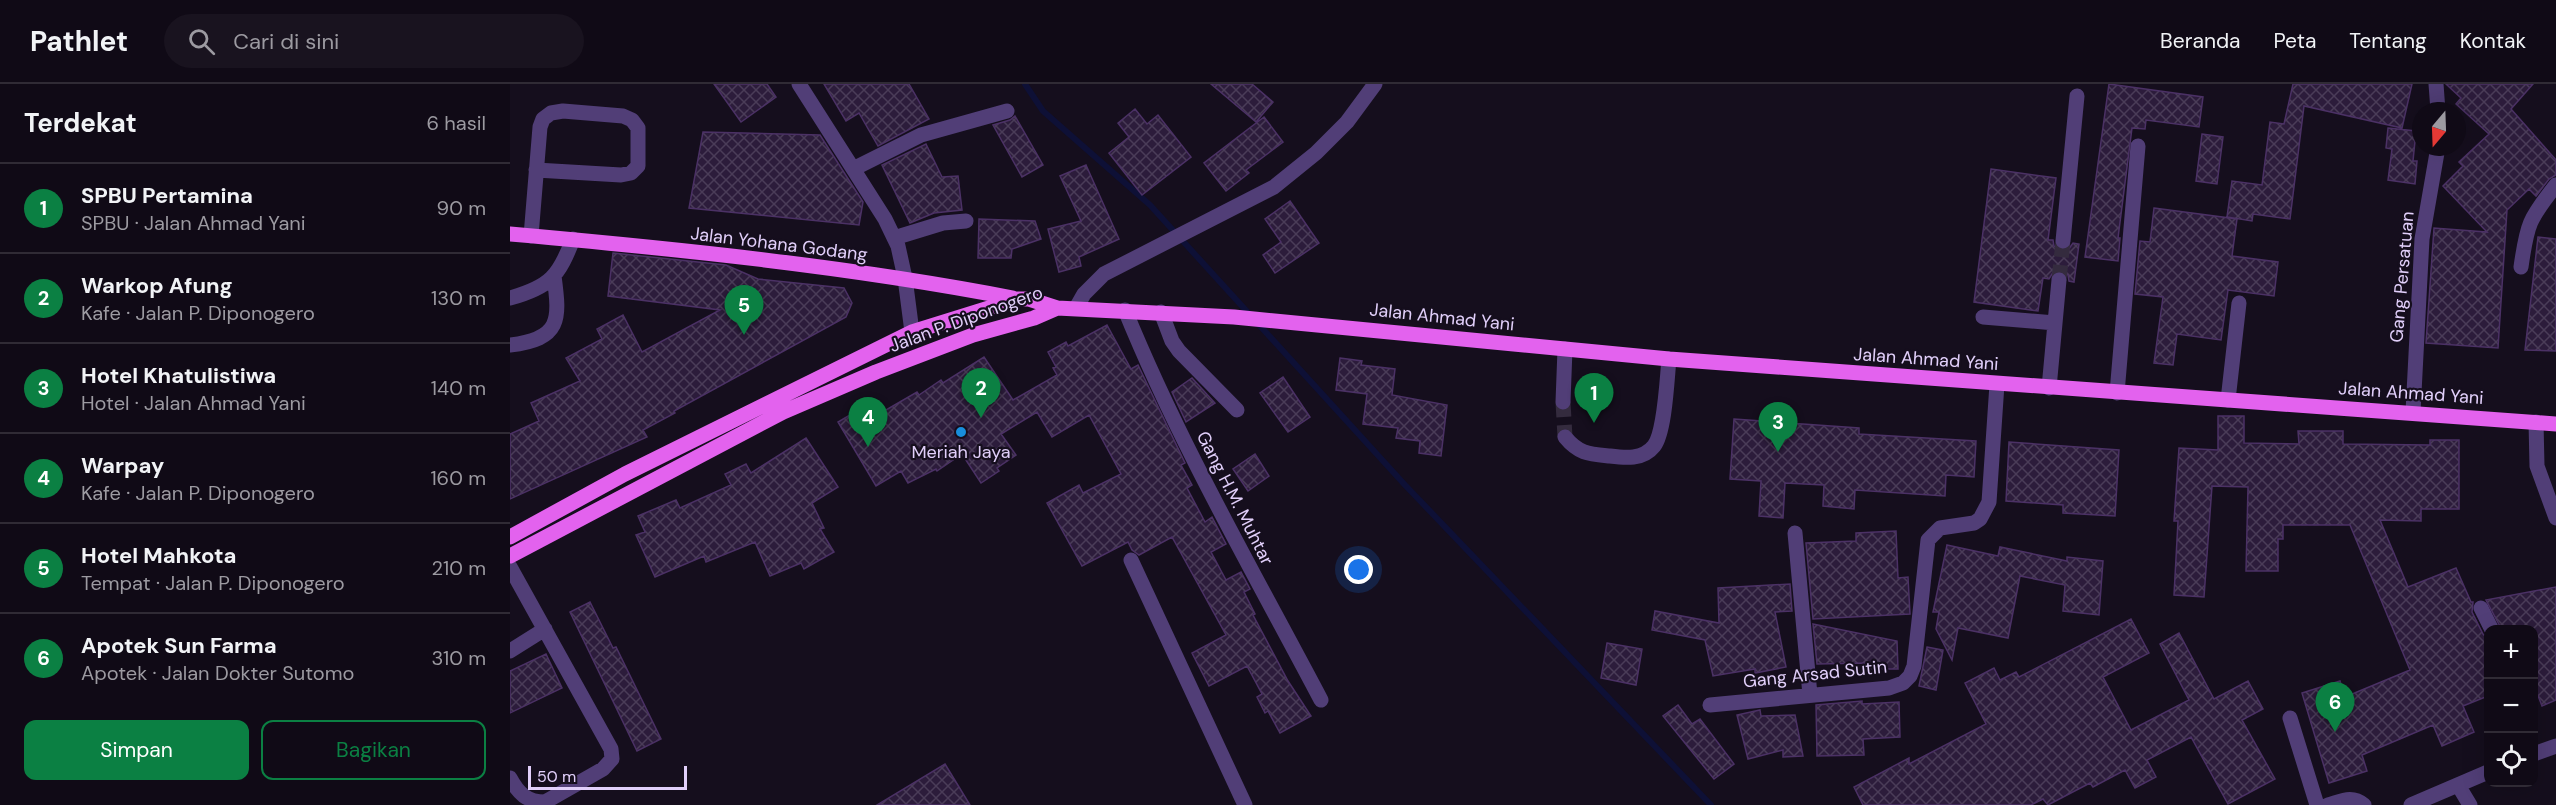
<!DOCTYPE html>
<html lang="id">
<meta charset="utf-8">
<style>
body{margin:0;font-family:"DM Sans",sans-serif;background:#19131f;color:#f1f3f6}
.controls{position:absolute;right:18px;bottom:18px;display:grid;overflow:hidden;border-radius:12px;box-shadow:0 6px 24px #0002}
.controls button{width:54px;height:54px;display:grid;place-items:center;padding:0;border:0;border-bottom:2px solid #302b35;background:#100a16;color:#f1f3f6;font:30px sans-serif}
.compass{position:absolute;left:1902px;top:18px;width:54px;height:54px;border-radius:50%;background:#100a16;box-shadow:0 6px 24px #0002;rotate:199deg}
.scale{position:absolute;left:18px;bottom:15px;width:159px;box-sizing:border-box;padding-left:6px;border:3px solid #e1cffa;border-top:0;font-size:16px;line-height:21px;white-space:nowrap;color:#e1cffa;-webkit-text-stroke:4px #150e1d;paint-order:stroke}
.you{position:absolute;left:849px;top:486px;width:21px;height:21px;margin:-15px;border:4px solid #fff;border-radius:50%;background:#1a73e8;box-shadow:0 0 0 9px #1a73e833}
.badge{display:grid;place-items:center;width:39px;height:39px;border-radius:50%;background:#0b8043;color:#fff;font-size:20px;font-weight:700}
.pin{position:absolute;translate:-50% -50px;filter:drop-shadow(0 2px 3px #0008)}
.pin::after{content:'';position:absolute;top:32px;width:21px;height:18px;background:inherit;clip-path:polygon(0 0,100% 0,50% 100%)}
.list{margin:0;padding:0;list-style:none}
h2{display:flex;justify-content:space-between;align-items:center;height:78px;margin:0;padding:0 24px;font-size:26px}
h2 small{font-size:20px;font-weight:400;color:#9c9aa1}
.list li{display:grid;grid-template-columns:39px 1fr auto;gap:18px;align-items:center;box-sizing:border-box;height:90px;padding:0 24px;border-top:2px solid #302b35}
.list b{display:block;font-size:22px;white-space:nowrap}
.list p{margin:0;font-size:20px;white-space:nowrap;color:#9c9aa1}
.list em{font-size:20px;font-style:normal;color:#9c9aa1}
.actions{display:flex;gap:12px;padding:18px 24px}
.actions a{flex:1;padding:14px 0;border:2px solid #0b8043;border-radius:12px;text-align:center;font-size:21px;color:#0b8043}
.actions .main{background:#0b8043;color:#fff}
.icon{flex:none;width:33px;height:33px;fill:none;stroke:currentColor;stroke-width:2;stroke-linecap:round;stroke-linejoin:round}
.map{position:relative;flex:none;width:2046px;height:721px;overflow:hidden}
header{display:flex;align-items:center;gap:36px;box-sizing:border-box;height:84px;padding:0 30px;background:#100a16;border-bottom:2px solid #302b35}
header strong{font-size:28px}
nav{display:flex;gap:33px;margin-inline-start:auto;font-size:21px}
.search{width:420px;height:54px;background:#19131f;display:flex;align-items:center;gap:15px;box-sizing:border-box;padding:0 21px;border-radius:33px;color:#9c9aa1;font-size:22px}
main{display:flex}
aside{flex:1;background:#100a16}
.map>svg:first-child{display:block}
</style>
<header>
<strong>Pathlet</strong>
<div class="search"><svg class="icon" aria-label="search" viewBox="0 0 24 24"><circle cx="10" cy="10" r="6"/><path d="M15 15l6 6"/></svg>Cari di sini</div>
<nav><a>Beranda</a><a>Peta</a><a>Tentang</a><a>Kontak</a></nav>
</header>
<main>
<aside>
<h2>Terdekat<small>6 hasil</small></h2>
<ul class="list">
<li><span class="badge">1</span><div><b>SPBU Pertamina</b><p>SPBU · Jalan Ahmad Yani</p></div><em>90 m</em></li>
<li><span class="badge">2</span><div><b>Warkop Afung</b><p>Kafe · Jalan P. Diponogero</p></div><em>130 m</em></li>
<li><span class="badge">3</span><div><b>Hotel Khatulistiwa</b><p>Hotel · Jalan Ahmad Yani</p></div><em>140 m</em></li>
<li><span class="badge">4</span><div><b>Warpay</b><p>Kafe · Jalan P. Diponogero</p></div><em>160 m</em></li>
<li><span class="badge">5</span><div><b>Hotel Mahkota</b><p>Tempat · Jalan P. Diponogero</p></div><em>210 m</em></li>
<li><span class="badge">6</span><div><b>Apotek Sun Farma</b><p>Apotek · Jalan Dokter Sutomo</p></div><em>310 m</em></li>
</ul>
<div class="actions"><a class="main">Simpan</a><a>Bagikan</a></div>
</aside>
<div class="map">
<svg width="2046" height="721" viewBox="0 0 2046 721">
<defs>
<pattern id="building-cross-hatch" width="8" height="8" patternUnits="userSpaceOnUse" patternTransform="scale(1.5)"><rect width="8" height="8" fill="#2c1c3b"/><path d="M0 0l8 8M0 8l8-8" fill="none" stroke="#4a3c58"/></pattern>
</defs>
<rect width="100%" height="100%" fill="#150e1d"/>
<g fill="none" stroke-linecap="round" stroke-linejoin="round">
<path stroke="#0e1036" stroke-width="6" d="M515,0L533,27L640,121L895,401L1201,721"/>
</g>
<path fill="url(#building-cross-hatch)" stroke="#4b3165" stroke-width="1.5" d="M204,0H257L266,13L231,38Z
M314,0H399L419,35L368,62L349,29L336,37Z
M701,0H742L763,18L746,38Z
M1599,0L1693,13L1689,43L1636,36L1635,45L1622,44L1608,154H1610L1608,177L1575,173Z
M1783,0H1902L1892,44L1794,22L1780,135L1743,130L1742,137L1717,133L1722,97L1752,101L1760,38L1774,40Z
M1936,0H2023L2001,25L2046,76V91L2039,95L2026,112L2019,105L1997,126L1988,264L1916,259L1924,144L1977,148L1933,102L1953,82L1949,78L1979,50L1946,20L1951,14Z
M625,25L637,40L648,31L681,73L632,111L599,69L619,53L608,39Z
M505,32L533,81L512,93L483,41L500,36Z
M754,33L773,58L736,86L739,89L716,107L694,79Z
M1878,44L1906,47L1903,77H1907L1905,100L1878,96L1882,65L1876,64Z
M193,48L310,51L353,118L349,141L179,124Z
M1692,50L1713,53L1707,100L1686,97Z
M416,60L432,93L448,92L452,126L424,129L400,139L372,81Z
M576,81L609,155L569,173L571,182L549,188L538,145L571,137L550,92Z
M1481,85L1546,94L1538,156H1543L1544,162L1551,167L1558,166L1563,159L1569,160L1564,198L1559,197L1558,191L1550,186L1544,187L1539,195L1533,194L1528,227L1464,218Z
M780,117L809,159L765,189L753,171L771,158L755,135Z
M1644,124L1727,135L1722,172L1768,178L1764,212L1718,206L1711,256L1667,250L1663,281L1644,279L1653,213L1625,210L1630,157L1640,158Z
M469,135L525,137L531,155L502,165L501,174H468Z
M2028,153L2046,155V267L2015,266Z
M103,169L216,181L248,195L334,204L342,219L336,233L164,327L165,329L133,346L137,353L0,415V350L29,337L21,319L70,297L56,274L92,255L87,245L113,231L132,268L210,226L98,212Z
M597,241L621,285L628,281L675,379L671,381L682,401L677,404L695,438L702,433L716,460L701,468L716,496L731,488L740,505L734,508L745,530L743,531L778,597L801,632L770,649L758,627L755,629L747,613L752,610L737,582L699,602L682,569L716,551L662,453L629,471L622,466L618,458L572,482L537,419L569,401L573,409L611,390L579,331L542,353L527,328L491,350L506,371L487,384L489,387L471,399L452,370L427,387L426,385L398,399L391,387L366,402L328,338L350,325L357,337L407,308L409,311L431,296L433,299L474,273L503,316L547,291L543,284L546,283L538,268L556,258L558,262Z
M830,274L852,277L851,281L885,285L882,311L937,321L931,372L909,369L910,357L886,354L888,344L853,340L857,310L826,306Z
M773,293L800,333L778,348L750,309Z
M682,294L705,319L676,338L662,308Z
M1708,332H1734V359L1789,360L1788,347H1833V360L1920,361V356H1949V425H1911V437L1870,436L1898,503L1946,484L1961,518H1963L1962,528L1973,550L1978,555V612L1953,622L1964,648L1932,662L1923,641L1852,671L1857,687L1819,699L1792,609L1830,597L1835,613L1900,586L1840,441H1773V455H1768V487H1736L1738,403L1702,402L1694,513L1664,511L1668,437H1664L1669,364L1708,366Z
M1224,335L1349,344V350L1466,357L1464,393L1436,391L1435,412L1345,406L1344,425L1313,422L1314,401L1275,399L1273,434L1249,432L1251,397L1220,395Z
M296,354L328,403L302,419L314,444L310,445L324,468L294,485L291,479L260,492L245,458L196,478L194,472L145,493L126,451L135,448L128,432L166,416L170,424L221,401L215,390L236,380L241,389Z
M1499,358L1609,366L1605,432L1553,429V421L1496,417Z
M745,370L759,392L738,407L723,385Z
M1386,447L1388,494L1398,493L1400,530L1303,535L1296,459L1346,457V449Z
M1437,461L1488,472L1490,463L1557,477V473L1593,477L1589,531L1553,527L1555,501L1510,492L1498,554L1448,544L1442,576L1426,545L1429,528H1423Z
M1280,500L1282,527L1265,528L1276,583L1245,589V585L1203,592L1195,556L1142,546L1145,527L1209,539L1208,504Z
M2046,503V616L2032,622L2024,601V546H1992L1976,516Z
M80,518L103,564L106,563L151,655L127,667L60,528Z
M1621,535L1639,569L1593,593L1621,646L1679,616L1650,560L1669,549L1704,615L1738,597L1753,625L1732,636L1765,695L1718,720L1681,653L1637,676L1646,693L1625,704L1615,686L1583,703L1580,699L1538,721L1533,715L1521,721H1353L1344,703L1399,674V680L1476,640L1455,599L1484,584L1490,596L1506,588L1509,593Z
M1303,540L1387,557L1388,585H1359V579L1307,580Z
M1097,559L1132,565L1126,601L1091,594Z
M1417,563L1433,566L1426,606L1409,602Z
M36,570L52,604L0,629V587Z
M1352,617V620L1389,618L1390,653L1353,655L1354,671L1307,672L1306,621Z
M1168,621L1182,640L1190,635L1224,680L1204,695L1153,632Z
M1250,626L1251,632L1285,631L1293,672L1273,673V666L1238,675L1227,631Z
M435,680L460,721H367Z"/>
<g fill="none" stroke-linecap="round" stroke-linejoin="round">
<path stroke="#342b3e" stroke-width="15" stroke-dasharray="15 8" stroke-linecap="butt" d="M1549,196L1553,157
M1053,318L1055,353"/>
<path stroke="#513e77" stroke-width="15" d="M289,0L375,135L388,162L395,194L402,248
M1926,0L1928,27
M343,85L411,51L497,27
M21,152L30,43L33,35L41,29L53,27L113,32L122,36L128,44V82L121,89L111,91L26,86
M384,154L433,139L456,137
M1553,157L1567,12
M2011,183C2017,140 2019,135 2046,101
M0,214C40,203 49,192 63,155
M566,224L574,210L594,190L764,103L806,69L837,38L865,0
M615,226C670,361 743,487 811,616
M651,228L662,257L669,267L727,326
M1473,233L1545,239
M0,261C51,255 50,236 44,192
M1539,304L1549,196
M1607,309L1628,62
M1718,316L1729,219
M1053,318L1055,265
M1903,328L1912,155L1928,63
M2026,338L2027,382L2046,434
M1055,353C1069,370 1079,370 1100,372C1115,374 1133,376 1144,362C1155,348 1157,294 1159,275
M1285,449L1300,611
M621,476L735,721
M0,483L101,665L102,675L93,685L35,718C17,718 8,709 0,694
M1971,524L1982,546
M0,567L35,545
M1200,621L1379,604L1393,599L1400,592L1404,582L1418,456L1430,444L1464,439L1470,435L1479,418L1487,300
M1780,634L1807,721
M2024,670L2046,662
M1948,701L1960,721
M1818,721C1832,717 1842,711 1854,721
M1901,721L1978,688"/>
<path stroke="#e362ee" stroke-width="15" d="M0,150C168,165 337,182 503,214
M0,453L115,390L402,248L508,215H519L547,224L724,233L1159,275L2046,340
M0,472L273,328L366,288L463,251L524,234L547,224"/>
</g>
<circle fill="#188edc" stroke="#150e1d" stroke-width="2" cx="451" cy="348" r="6"/>
<g text-anchor="middle" stroke-width="4.5" stroke-linejoin="round" paint-order="stroke">
<g font-size="18" fill="#e1cffa" stroke="#150e1d">
<text transform="translate(269 160) rotate(7)" y="6">Jalan Yohana Godang</text>
<text transform="translate(1892 193) rotate(-85)" y="6">Gang Persatuan</text>
<text transform="translate(932 233) rotate(6)" y="6">Jalan Ahmad Yani</text>
<text transform="translate(456 235) rotate(-20)" y="6">Jalan P. Diponogero</text>
<text transform="translate(1416 275) rotate(4)" y="6">Jalan Ahmad Yani</text>
<text transform="translate(1901 309) rotate(4)" y="6">Jalan Ahmad Yani</text>
<text transform="translate(725 414) rotate(63)" y="6">Gang H.M. Muhtar</text>
<text transform="translate(1305 590) rotate(-6)" y="6">Gang Arsad Sutin</text>
</g>
<g font-size="18" fill="#e1cffa" stroke="#150e1d">
<text x="451" y="374">Meriah Jaya</text>
</g>
</g>
</svg>
<div class="controls">
<button>+</button>
<button>−</button>
<button><svg class="icon" aria-label="locate" viewBox="0 0 24 24"><circle cx="12" cy="12" r="6"/><path d="M12 2v4M12 18v4M2 12h4M18 12h4"/></svg></button>
</div>
<svg class="compass" viewBox="-18 -18 36 36"><path d="M0-13l5 13h-10z" fill="#e53935"/><path d="M0 13l5-13h-10z" fill="#9c9aa1"/></svg>
<div class="scale">50 m</div>
<div class="you"></div>
<div class="pin badge" style="left:1084px;top:339px">1</div>
<div class="pin badge" style="left:471px;top:334px">2</div>
<div class="pin badge" style="left:1268px;top:368px">3</div>
<div class="pin badge" style="left:358px;top:363px">4</div>
<div class="pin badge" style="left:234px;top:251px">5</div>
<div class="pin badge" style="left:1825px;top:648px">6</div>
</div>
</main>
